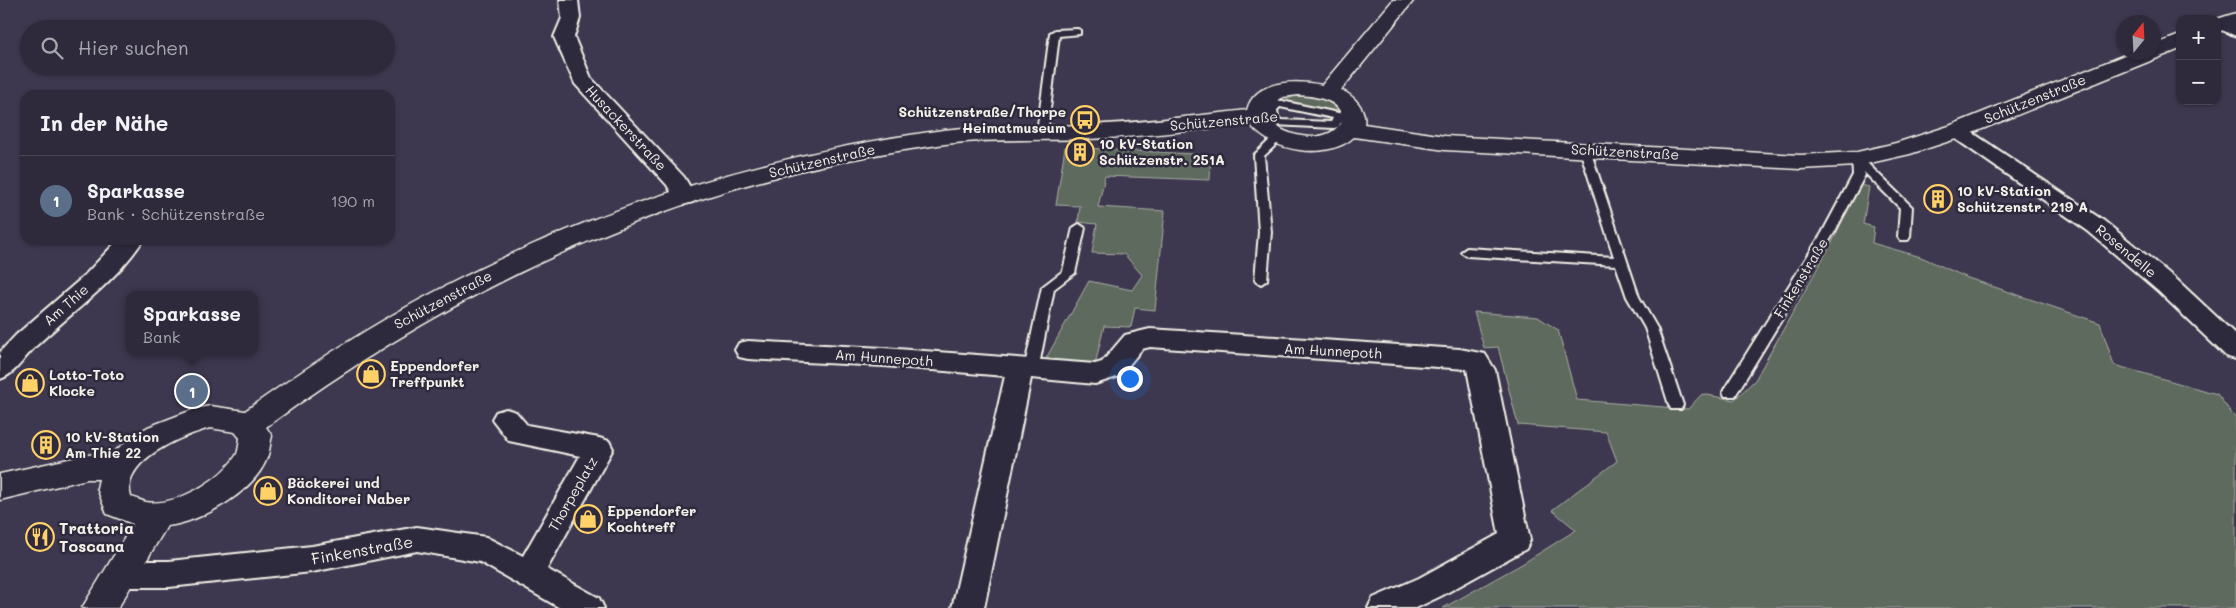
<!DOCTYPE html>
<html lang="de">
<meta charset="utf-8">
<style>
body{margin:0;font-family:Mali,sans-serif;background:#3a3646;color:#f1f3f6}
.controls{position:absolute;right:15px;top:15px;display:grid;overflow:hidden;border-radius:10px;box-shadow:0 1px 4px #0004}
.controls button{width:45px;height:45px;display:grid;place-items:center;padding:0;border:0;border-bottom:1px solid #494655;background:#2e2a3b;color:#f1f3f6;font:25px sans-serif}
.compass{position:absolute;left:2116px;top:15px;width:45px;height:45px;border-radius:50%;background:#2e2a3b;box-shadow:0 1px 4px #0004;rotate:18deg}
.you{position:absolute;left:1129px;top:378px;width:18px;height:18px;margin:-12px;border:4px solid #fff;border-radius:50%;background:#1a73e8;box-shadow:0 0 0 8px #1a73e833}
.badge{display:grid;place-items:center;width:32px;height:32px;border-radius:50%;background:#e69b98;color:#fff;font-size:16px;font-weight:700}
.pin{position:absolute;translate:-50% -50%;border:2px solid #fff;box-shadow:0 1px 5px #0006}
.popup{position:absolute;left:126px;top:291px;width:132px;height:65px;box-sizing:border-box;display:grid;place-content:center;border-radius:10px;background:#2e2a3b;filter:drop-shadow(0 1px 4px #0005);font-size:16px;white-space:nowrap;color:#a7a7af}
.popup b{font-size:19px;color:#f1f3f6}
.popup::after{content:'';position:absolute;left:50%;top:100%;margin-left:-10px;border:10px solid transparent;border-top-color:#2e2a3b}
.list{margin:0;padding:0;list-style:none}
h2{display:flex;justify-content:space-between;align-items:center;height:65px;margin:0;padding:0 20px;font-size:21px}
h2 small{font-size:16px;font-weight:400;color:#a7a7af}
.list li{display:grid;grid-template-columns:32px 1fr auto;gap:15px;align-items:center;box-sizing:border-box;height:90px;padding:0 20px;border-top:1px solid #494655}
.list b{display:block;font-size:19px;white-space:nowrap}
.list p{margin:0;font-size:16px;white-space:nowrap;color:#a7a7af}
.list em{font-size:16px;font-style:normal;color:#a7a7af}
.icon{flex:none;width:28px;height:28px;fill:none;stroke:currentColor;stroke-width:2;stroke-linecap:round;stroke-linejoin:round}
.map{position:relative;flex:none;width:2236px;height:608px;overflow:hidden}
.search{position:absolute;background:#2e2a3b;box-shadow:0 1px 4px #0004;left:20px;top:20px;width:375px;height:55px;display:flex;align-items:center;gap:12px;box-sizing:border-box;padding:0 18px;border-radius:28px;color:#a7a7af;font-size:19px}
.panel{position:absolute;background:#2e2a3b;box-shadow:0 1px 4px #0004;left:20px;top:90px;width:375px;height:155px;border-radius:15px}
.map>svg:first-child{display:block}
</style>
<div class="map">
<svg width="2236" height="608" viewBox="0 0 2236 608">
<rect width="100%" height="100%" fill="#3d384f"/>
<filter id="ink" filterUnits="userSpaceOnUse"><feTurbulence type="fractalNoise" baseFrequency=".02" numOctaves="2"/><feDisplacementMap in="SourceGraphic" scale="10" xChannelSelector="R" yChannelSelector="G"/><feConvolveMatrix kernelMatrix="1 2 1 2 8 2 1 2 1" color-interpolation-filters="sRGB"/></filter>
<g filter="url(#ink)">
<path fill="#5f6b5f" stroke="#aaaea4" d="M1295,96C1310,96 1336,98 1339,116L1277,103Z
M1065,147L1211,155L1210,180L1105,176L1098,207L1165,211L1155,310L1135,308L1131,327L1104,326L1095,365L1044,362L1089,281L1132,290L1142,275L1124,254L1092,253L1097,224L1078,222L1080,206L1056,205Z
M1857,184L1869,187L1863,224L1874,227L1872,243L1921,257L1968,278L2100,323L2114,365L2217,394L2236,419V608H1443L1522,564L1576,530L1552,510L1617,461L1606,432L1518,425L1498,347L1484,348L1474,312L1538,317L1558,330L1577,400L1688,409L1702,394L1734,400L1755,380L1836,235Z"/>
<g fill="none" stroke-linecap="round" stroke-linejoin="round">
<defs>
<path id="service" d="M1077,29L1080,30V34L1059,36L1047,133L1042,136L1038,135L1037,133L1050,33L1055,30Z
M1277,100L1343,114V120L1338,127L1334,128L1274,125L1268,118L1267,110L1273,101ZM1280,107L1333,118L1331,122L1281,120L1278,117L1277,110Z
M1279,134L1284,137L1264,156L1271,232L1267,280L1261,284L1255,280L1259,232L1254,155L1275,135Z
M1585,147L1590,150L1639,297L1657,328L1683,405L1681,409H1671L1669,405L1645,328L1627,297L1616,265L1467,256L1461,252L1467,248L1614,257L1580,150Z
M1857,156L1861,157L1912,207L1910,237L1908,240H1900L1898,237L1900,208L1864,172L1865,175L1834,233L1735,396H1725L1723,392L1725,388L1822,233L1853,175L1852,159Z
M1079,224L1085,228L1075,273L1054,289L1038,370L1036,373H1026L1024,370L1042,287L1063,271L1073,228Z"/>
<path id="minor" d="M560,0H578L580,18L574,37L591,78L684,177L696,197L693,202L685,204L677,202L667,185L575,84L554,37L562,18Z
M2224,18L2236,23V36L2217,28V20Z
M1957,125L1964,127L2104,221L2176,279L2236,335V359L2227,357L2158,291L2088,231L1950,135L1946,131L1950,127Z
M118,240H143C116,282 72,312 36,346C24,357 16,374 0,379V352L16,335L83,277Z
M1150,329L1460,349L1485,354L1495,370L1530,540L1526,549L1441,596L1416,608H1368L1373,598L1419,578L1499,534L1467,369L1150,347L1142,349L1120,376L1095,384L1031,378L984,608H952L1005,376L884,366L748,359L739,357L735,350L739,343L748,341L884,348L1095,364L1102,362L1125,335Z
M506,409L516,412L527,425L599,438L609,441L613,449L547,569L599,598L604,608H560L480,562L417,551L312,572L169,587H120L109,583L105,574L109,565L120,561H169L312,546L417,527L486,537L523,556L580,456L509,441L492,419L496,412Z"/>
<path id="tertiary" d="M1393,0H1414L1341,90C1354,96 1367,109 1364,124L1445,136L1800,155L1857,152L1896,143L1949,126L2132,52H2154V45L2180,35V49L1965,136L1910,154L1857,166L1800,169L1445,150L1354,137C1328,161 1270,152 1250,124C1196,130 1141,137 1087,139C1040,141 992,138 945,144C691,177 471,277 266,427L272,436C270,442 270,449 268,455C257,491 202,522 167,526L118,608H82L133,524L107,514L97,488L99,479H87L0,500V474L87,455L113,453L130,438L148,427L195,409L210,406L245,411C307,367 372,324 440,289C596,207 768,154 943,130C990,124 1039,127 1087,125C1140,123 1194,116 1247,110C1255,79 1297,80 1322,85ZM1298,95C1315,96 1347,100 1341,124C1336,129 1331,133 1324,135C1308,140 1278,134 1270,118L1271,105L1283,97ZM210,428L235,432L240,438C239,443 239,449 237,454C222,479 176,507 146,502C141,501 136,498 131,497C120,460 182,436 210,428Z
M2236,13V26L2217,32V19Z"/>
</defs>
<use href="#service" stroke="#f4f1e8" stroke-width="4"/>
<use href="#minor" stroke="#f4f1e8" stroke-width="4"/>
<use href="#tertiary" stroke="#f4f1e8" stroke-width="3"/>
<use href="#service" fill="#2f2a3d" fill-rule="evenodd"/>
<use href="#minor" fill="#2f2a3d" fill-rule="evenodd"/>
<use href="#tertiary" fill="#2f2a3d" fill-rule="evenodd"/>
</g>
</g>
<defs>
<symbol id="bus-ring" viewBox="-11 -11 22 22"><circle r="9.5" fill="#2f2a3d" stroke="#ffd166" stroke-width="1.5"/><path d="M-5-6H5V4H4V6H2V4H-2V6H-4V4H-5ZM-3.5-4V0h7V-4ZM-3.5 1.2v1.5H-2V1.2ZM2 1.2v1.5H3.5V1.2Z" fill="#ffd166"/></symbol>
<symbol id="building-ring" viewBox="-11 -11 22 22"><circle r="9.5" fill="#2f2a3d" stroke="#ffd166" stroke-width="1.5"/><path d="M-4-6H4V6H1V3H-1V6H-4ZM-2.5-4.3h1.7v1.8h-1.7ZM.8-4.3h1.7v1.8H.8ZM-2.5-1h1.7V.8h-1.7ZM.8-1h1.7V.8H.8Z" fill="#ffd166"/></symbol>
<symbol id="shop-ring" viewBox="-11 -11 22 22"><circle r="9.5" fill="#2f2a3d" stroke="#ffd166" stroke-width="1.5"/><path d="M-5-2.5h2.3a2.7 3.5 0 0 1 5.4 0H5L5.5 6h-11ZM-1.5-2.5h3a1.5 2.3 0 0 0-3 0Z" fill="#ffd166"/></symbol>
<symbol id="restaurant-ring" viewBox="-11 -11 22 22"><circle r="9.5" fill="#2f2a3d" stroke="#ffd166" stroke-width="1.5"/><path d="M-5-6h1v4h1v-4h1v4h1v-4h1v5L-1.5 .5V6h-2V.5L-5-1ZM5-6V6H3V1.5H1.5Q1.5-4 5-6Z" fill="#ffd166"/></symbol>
</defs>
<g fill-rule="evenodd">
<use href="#bus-ring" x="1069" y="104" width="32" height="32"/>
<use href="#building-ring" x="1064" y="136" width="32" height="32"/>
<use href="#building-ring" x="1922" y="183" width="32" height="32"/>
<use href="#shop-ring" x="355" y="358" width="32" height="32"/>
<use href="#shop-ring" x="14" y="367" width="32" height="32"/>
<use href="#building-ring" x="30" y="429" width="32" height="32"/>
<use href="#shop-ring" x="252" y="475" width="32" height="32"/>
<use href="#shop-ring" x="572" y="503" width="32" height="32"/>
<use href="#restaurant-ring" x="24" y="521" width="32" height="32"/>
</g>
<g text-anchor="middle" stroke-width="5" stroke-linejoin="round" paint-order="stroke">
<g font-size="14" fill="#f4f1e8" stroke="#2f2a3d">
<text transform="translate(2035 99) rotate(-22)" y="5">Schützenstraße</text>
<text transform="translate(1224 121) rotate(-5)" y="5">Schützenstraße</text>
<text transform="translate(626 128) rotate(47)" y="5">Husackerstraße</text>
<text transform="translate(1625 152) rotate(3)" y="5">Schützenstraße</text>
<text transform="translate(822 161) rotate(-13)" y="5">Schützenstraße</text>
<text transform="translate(2126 251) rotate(40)" y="5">Rosendelle</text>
<text transform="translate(1801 278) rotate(-59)" y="5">Finkenstraße</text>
<text transform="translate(443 300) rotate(-28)" y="5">Schützenstraße</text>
<text transform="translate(66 305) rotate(-41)" y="5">Am Thie</text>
<text transform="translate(1333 351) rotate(3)" y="5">Am Hunnepoth</text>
<text transform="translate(884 358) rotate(4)" y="5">Am Hunnepoth</text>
<text transform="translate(573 494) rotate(-60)" y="5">Thorpeplatz</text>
</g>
<g font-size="14" font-weight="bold" fill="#f4f1e8" stroke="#2f2a3d" text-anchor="start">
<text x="1066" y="117" text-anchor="end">Schützenstraße/Thorpe<tspan x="1066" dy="16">Heimatmuseum</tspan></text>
<text x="1099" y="149">10 kV-Station<tspan x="1099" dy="16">Schützenstr. 251A</tspan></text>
<text x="1957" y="196">10 kV-Station<tspan x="1957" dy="16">Schützenstr. 219 A</tspan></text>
<text x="390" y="371">Eppendorfer<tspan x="390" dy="16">Treffpunkt</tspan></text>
<text x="49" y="380">Lotto-Toto<tspan x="49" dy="16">Klocke</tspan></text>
<text x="65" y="442">10 kV-Station<tspan x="65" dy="16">Am Thie 22</tspan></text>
<text x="287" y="488">Bäckerei und<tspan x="287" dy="16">Konditorei Naber</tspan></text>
<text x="607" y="516">Eppendorfer<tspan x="607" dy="16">Kochtreff</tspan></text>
</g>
<g font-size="16" font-weight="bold" fill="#f4f1e8" stroke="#2f2a3d" text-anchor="start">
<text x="59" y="534">Trattoria<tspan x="59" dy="18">Toscana</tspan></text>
</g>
<g font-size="16" fill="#f4f1e8" stroke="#2f2a3d">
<text transform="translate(362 550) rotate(-10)" y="6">Finkenstraße</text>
</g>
</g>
</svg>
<div class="controls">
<button>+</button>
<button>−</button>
</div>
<svg class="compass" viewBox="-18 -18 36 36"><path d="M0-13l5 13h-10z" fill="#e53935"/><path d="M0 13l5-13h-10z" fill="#a7a7af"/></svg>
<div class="you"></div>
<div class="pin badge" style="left:192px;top:391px;background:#5c6f8a">1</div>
<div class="popup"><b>Sparkasse</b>Bank</div>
<div class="search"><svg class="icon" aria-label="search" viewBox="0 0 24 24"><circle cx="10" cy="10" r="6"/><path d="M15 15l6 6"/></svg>Hier suchen</div>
<section class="panel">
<h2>In der Nähe<small></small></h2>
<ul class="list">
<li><span class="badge" style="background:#5c6f8a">1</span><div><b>Sparkasse</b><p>Bank · Schützenstraße</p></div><em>190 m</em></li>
</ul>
</section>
</div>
